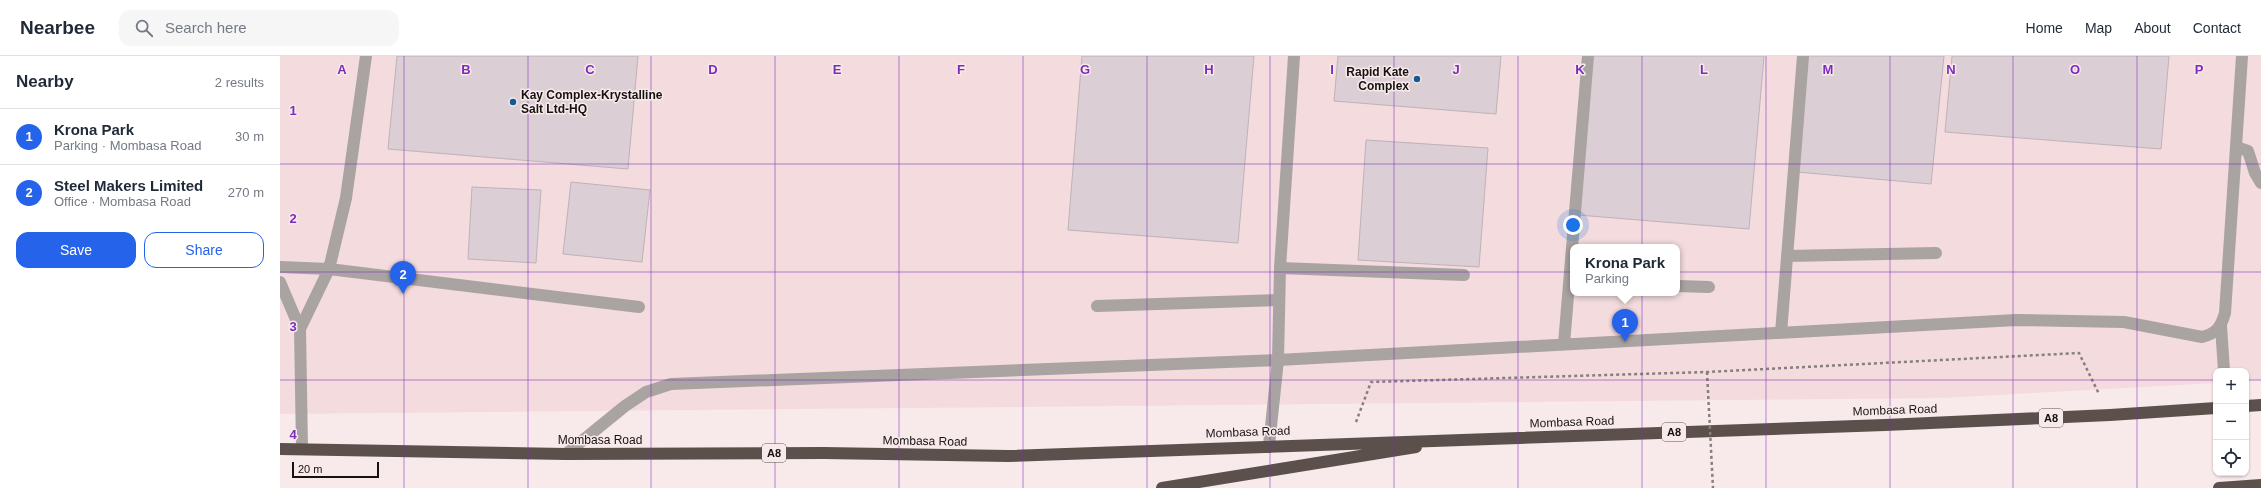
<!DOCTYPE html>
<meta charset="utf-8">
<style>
body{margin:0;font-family:Helvetica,sans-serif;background:#f6f6f7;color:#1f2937}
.controls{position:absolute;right:12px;bottom:12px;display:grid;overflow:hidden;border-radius:8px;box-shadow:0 1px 3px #0004}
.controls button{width:36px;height:36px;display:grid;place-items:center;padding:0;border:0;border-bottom:1px solid #e0e1e3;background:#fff;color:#1f2937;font:20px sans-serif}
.scale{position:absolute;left:12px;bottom:10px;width:87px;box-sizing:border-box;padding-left:4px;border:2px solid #161212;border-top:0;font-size:11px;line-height:14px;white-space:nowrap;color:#161212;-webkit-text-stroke:3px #f8e9ea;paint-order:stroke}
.you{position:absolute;left:1293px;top:169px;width:14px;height:14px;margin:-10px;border:3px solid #fff;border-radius:50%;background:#1a73e8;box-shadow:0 0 0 6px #1a73e833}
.badge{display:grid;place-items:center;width:26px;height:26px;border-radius:50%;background:#2563eb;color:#fff;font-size:13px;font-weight:700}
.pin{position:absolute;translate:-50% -33px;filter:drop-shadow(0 1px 2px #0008)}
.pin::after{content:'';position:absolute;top:21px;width:14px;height:12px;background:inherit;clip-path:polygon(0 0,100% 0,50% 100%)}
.popup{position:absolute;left:1290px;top:188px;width:110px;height:52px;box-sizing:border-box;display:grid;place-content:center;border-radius:8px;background:#fff;filter:drop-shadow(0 1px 3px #0005);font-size:13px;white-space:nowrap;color:#747a83}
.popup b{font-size:15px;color:#1f2937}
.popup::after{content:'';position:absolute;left:50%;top:100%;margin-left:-8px;border:8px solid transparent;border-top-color:#fff}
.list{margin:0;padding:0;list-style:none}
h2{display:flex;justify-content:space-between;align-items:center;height:52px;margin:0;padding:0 16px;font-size:17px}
h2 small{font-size:13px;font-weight:400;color:#747a83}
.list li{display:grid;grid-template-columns:26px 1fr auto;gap:12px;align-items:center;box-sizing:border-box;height:56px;padding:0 16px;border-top:1px solid #e0e1e3}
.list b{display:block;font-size:15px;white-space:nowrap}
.list p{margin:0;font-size:13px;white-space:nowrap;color:#747a83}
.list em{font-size:13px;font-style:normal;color:#747a83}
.actions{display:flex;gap:8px;padding:12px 16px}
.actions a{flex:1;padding:9px 0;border:1px solid #2563eb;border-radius:12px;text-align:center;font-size:14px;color:#2563eb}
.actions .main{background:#2563eb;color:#fff}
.icon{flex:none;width:22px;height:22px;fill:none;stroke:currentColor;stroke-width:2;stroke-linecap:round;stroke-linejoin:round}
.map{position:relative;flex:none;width:1981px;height:432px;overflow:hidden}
header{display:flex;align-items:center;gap:24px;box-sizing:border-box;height:56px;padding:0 20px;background:#fff;border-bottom:1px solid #e0e1e3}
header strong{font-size:19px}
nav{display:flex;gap:22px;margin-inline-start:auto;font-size:14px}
.search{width:280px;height:36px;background:#f6f6f7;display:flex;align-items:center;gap:10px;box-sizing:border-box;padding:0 14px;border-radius:12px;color:#747a83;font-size:15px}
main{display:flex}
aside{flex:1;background:#fff}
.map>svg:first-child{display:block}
</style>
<header>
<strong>Nearbee</strong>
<div class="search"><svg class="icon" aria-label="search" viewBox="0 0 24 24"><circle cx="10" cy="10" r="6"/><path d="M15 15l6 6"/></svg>Search here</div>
<nav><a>Home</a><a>Map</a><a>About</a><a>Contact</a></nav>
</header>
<main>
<aside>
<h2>Nearby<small>2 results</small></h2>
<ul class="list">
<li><span class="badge">1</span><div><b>Krona Park</b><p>Parking · Mombasa Road</p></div><em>30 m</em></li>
<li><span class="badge">2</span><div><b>Steel Makers Limited</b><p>Office · Mombasa Road</p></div><em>270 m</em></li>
</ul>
<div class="actions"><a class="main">Save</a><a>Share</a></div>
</aside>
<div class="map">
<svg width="1981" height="432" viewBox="0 0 1981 432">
<rect width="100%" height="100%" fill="#f8e9ea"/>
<path fill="#f3dbde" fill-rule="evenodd" d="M0,0H1981V324L1966,325V315H1936V327L1660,342L0,358ZM1293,191H1397V237H1293Z"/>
<path fill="#dbced4" stroke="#beb2b8" d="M117,0H358L348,113L108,93Z
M802,0H974L958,187L788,174Z
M1058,0H1221L1216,58L1054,45Z
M1312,0H1484L1469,173L1298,159Z
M1528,0H1664L1651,128L1517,116Z
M1672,0H1889L1881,93L1665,76Z
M1086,84L1208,92L1199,211L1078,204Z
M291,126L370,134L362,206L283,198Z
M192,131L261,134L256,207L188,203Z"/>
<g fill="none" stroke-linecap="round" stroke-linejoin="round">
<path stroke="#877e7e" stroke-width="2.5" stroke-dasharray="3 3" stroke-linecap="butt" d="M1076,366L1091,326L1427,316L1799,297L1819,338"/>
<path stroke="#a9a3a1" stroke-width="12" d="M1956,91L1968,95L1975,117L1981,127
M1507,200L1656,197
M0,211L49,213L359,251
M1000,212L1184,219
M0,226L20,273L22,392
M1397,230L1429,231
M817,250L999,244
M1941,270L1944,315
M20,273L49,213L66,142L86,0
M1501,277L1523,0
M1284,288L1308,0
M989,389L998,304L1000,212L1014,0
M286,398L345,350L366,336L391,328L998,304L1736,264L1844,266L1922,281C1937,277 1941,271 1945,257L1962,0"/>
<path stroke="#5c504d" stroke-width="12" d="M1966,350L1981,349
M0,393L286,398L544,397L728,400L1605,369L1830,359L1936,352
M882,432L1136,391
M1939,432L1981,429"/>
<path stroke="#877e7e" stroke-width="2.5" stroke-dasharray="3 3" stroke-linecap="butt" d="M1427,316L1433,432"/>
</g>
<path fill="none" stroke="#7b2cbf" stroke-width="1" stroke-opacity="0.55" d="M124,0V432M248,0V432M371,0V432M495,0V432M619,0V432M743,0V432M867,0V432M990,0V432M1114,0V432M1238,0V432M1362,0V432M1486,0V432M1610,0V432M1733,0V432M1857,0V432M0,108H1981M0,216H1981M0,324H1936M1966,324H1981"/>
<g fill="#155a8e" stroke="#f8e9ea" stroke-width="1.5">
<circle cx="1137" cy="23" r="4"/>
<circle cx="233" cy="46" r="4"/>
</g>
<g text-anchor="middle" stroke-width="3" stroke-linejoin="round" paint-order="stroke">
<g fill="#f8e9ea" stroke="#5a5253" stroke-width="1">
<rect x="1759" y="353" width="24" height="18" rx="3"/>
<rect x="1382" y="367" width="24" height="18" rx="3"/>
<rect x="482" y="388" width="24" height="18" rx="3"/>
</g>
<g font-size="11" font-weight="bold" fill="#161212">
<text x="1771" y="366">A8</text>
<text x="1394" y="380">A8</text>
<text x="494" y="401">A8</text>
</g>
<g font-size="12" font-weight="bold" fill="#161212" stroke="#f8e9ea" text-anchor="end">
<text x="1129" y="20">Rapid Kate<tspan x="1129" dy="14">Complex</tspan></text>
<text x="241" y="43" text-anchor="start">Kay Complex-Krystalline<tspan x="241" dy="14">Salt Ltd-HQ</tspan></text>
</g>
<g font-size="12" fill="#161212" stroke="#f8e9ea">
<text transform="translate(1615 354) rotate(-2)" y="4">Mombasa Road</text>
<text transform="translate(1292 366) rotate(-2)" y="4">Mombasa Road</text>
<text transform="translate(968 376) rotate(-2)" y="4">Mombasa Road</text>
<text x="320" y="388">Mombasa Road</text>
<text transform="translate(645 385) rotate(1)" y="4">Mombasa Road</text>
</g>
</g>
<g font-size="13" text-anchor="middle" font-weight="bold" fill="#7b2cbf" stroke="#f8e9ea" stroke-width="3" stroke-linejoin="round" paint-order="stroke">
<text x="62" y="18">A</text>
<text x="186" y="18">B</text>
<text x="310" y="18">C</text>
<text x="433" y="18">D</text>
<text x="557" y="18">E</text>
<text x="681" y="18">F</text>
<text x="805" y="18">G</text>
<text x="929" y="18">H</text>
<text x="1052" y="18">I</text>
<text x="1176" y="18">J</text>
<text x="1300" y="18">K</text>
<text x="1424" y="18">L</text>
<text x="1548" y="18">M</text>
<text x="1671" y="18">N</text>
<text x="1795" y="18">O</text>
<text x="1919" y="18">P</text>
<text x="13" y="59">1</text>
<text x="13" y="167">2</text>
<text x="13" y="275">3</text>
<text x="13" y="383">4</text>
</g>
</svg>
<div class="controls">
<button>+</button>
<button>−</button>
<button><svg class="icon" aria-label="locate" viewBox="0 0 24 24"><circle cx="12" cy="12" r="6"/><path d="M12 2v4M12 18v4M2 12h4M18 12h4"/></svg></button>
</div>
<div class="scale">20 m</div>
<div class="you"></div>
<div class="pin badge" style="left:1345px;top:286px">1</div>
<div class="popup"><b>Krona Park</b>Parking</div>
<div class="pin badge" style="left:123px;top:238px">2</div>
</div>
</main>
